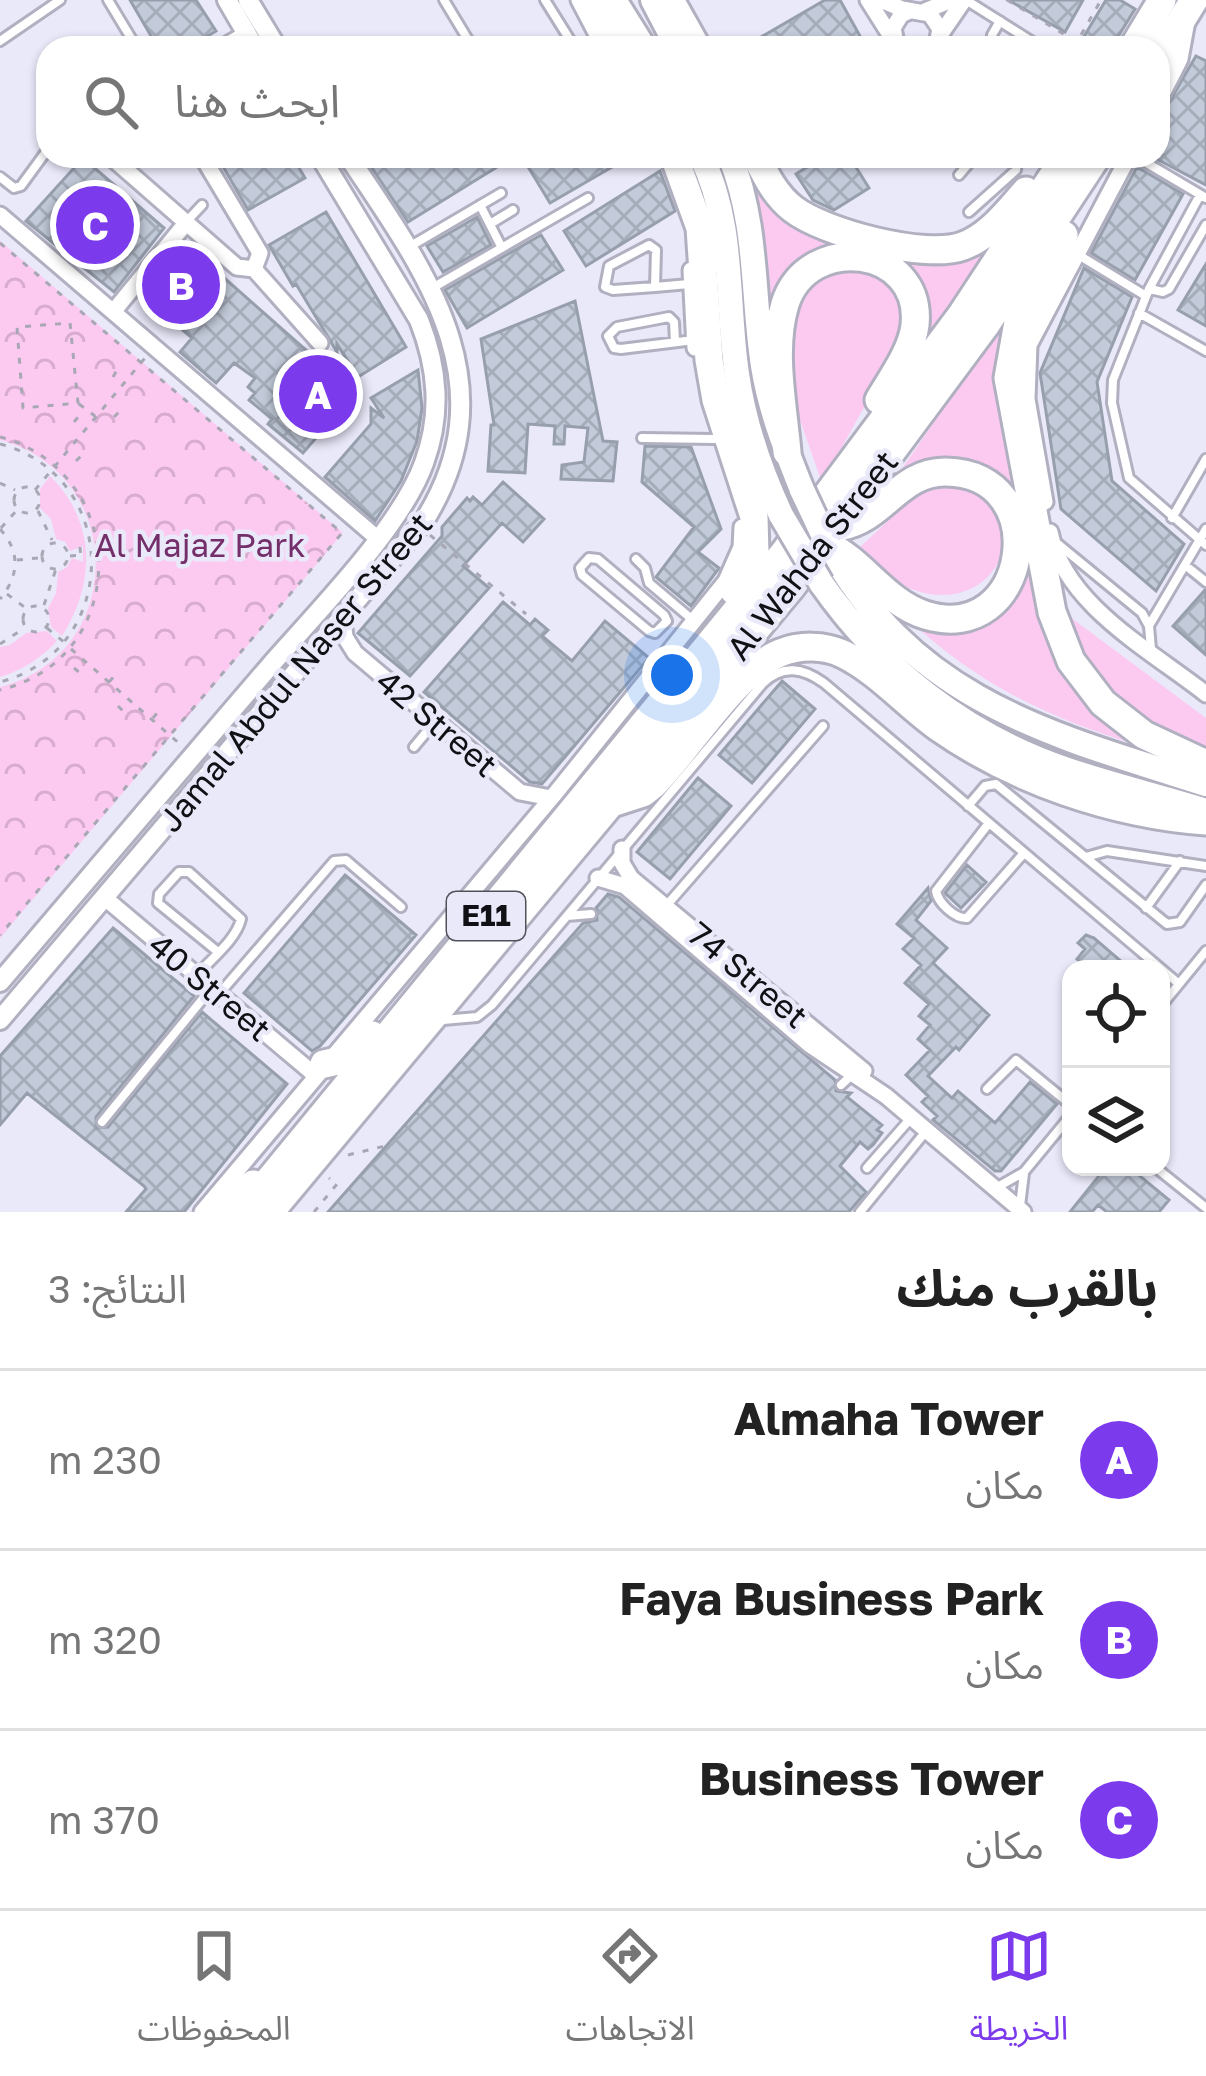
<!DOCTYPE html>
<html lang="ar">
<meta charset="utf-8">
<style>
body{margin:0;font-family:"Golos Text","Noto Sans Arabic",sans-serif;background:#f2f2f2;color:#222;direction:rtl}
.controls{position:absolute;right:36px;bottom:36px;display:grid;overflow:hidden;border-radius:24px;box-shadow:0 3px 9px #0004}
.controls button{width:108px;height:108px;display:grid;place-items:center;padding:0;border:0;border-bottom:3px solid #e0e0e0;background:#fff;color:#222;font:60px sans-serif}
.you{position:absolute;left:672px;top:675px;width:42px;height:42px;margin:-30px;border:9px solid #fff;border-radius:50%;background:#1a73e8;box-shadow:0 0 0 18px #1a73e833}
.badge{display:grid;place-items:center;width:78px;height:78px;border-radius:50%;background:#7c3aed;color:#fff;font-size:39px;font-weight:700}
.pin{position:absolute;translate:-50% -50%;border:6px solid #fff;box-shadow:0 3px 12px #0006}
.list{margin:0;padding:0;list-style:none}
h2{display:flex;justify-content:space-between;align-items:center;height:156px;margin:0;padding:0 48px;font-size:51px}
h2 small{font-size:39px;font-weight:400;color:#767676}
.list li{display:grid;grid-template-columns:78px 1fr auto;gap:36px;align-items:center;box-sizing:border-box;height:180px;padding:0 48px;border-top:3px solid #e0e0e0}
.list b{display:block;font-size:45px;white-space:nowrap}
.list p{margin:0;font-size:39px;white-space:nowrap;color:#767676}
.list em{font-size:39px;font-style:normal;color:#767676}
.icon{flex:none;width:66px;height:66px;fill:none;stroke:currentColor;stroke-width:2;stroke-linecap:round;stroke-linejoin:round}
.map{position:relative;flex:none;width:1206px;height:1212px;overflow:hidden;direction:ltr}
.search{position:absolute;background:#fff;box-shadow:0 3px 9px #0004;left:36px;right:36px;top:36px;height:132px;display:flex;align-items:center;gap:30px;box-sizing:border-box;padding:0 42px;border-radius:36px;color:#767676;font-size:45px}
.sheet{height:696px;background:#fff}
nav{display:flex;justify-content:space-around;align-items:center;box-sizing:border-box;height:168px;border-top:3px solid #e0e0e0;background:#fff;font-size:33px;color:#767676}
nav a{display:grid;justify-items:center;gap:6px}
nav .on{color:#7c3aed}
.map>svg:first-child{display:block}
</style>
<div class="map">
<svg width="1206" height="1212" viewBox="0 0 1206 1212">
<defs>
<pattern id="park-crowns" width="20" height="18" patternUnits="userSpaceOnUse" patternTransform="scale(3)"><rect width="20" height="18" fill="#fccaf1"/><path d="M2 6a3 3 0 1 1 6 0M12 15a3 3 0 1 1 6 0" fill="none" stroke="#d7acce"/></pattern>
<pattern id="building-cross-hatch" width="8" height="8" patternUnits="userSpaceOnUse" patternTransform="scale(3)"><rect width="8" height="8" fill="#c3cbda"/><path d="M0 0l8 8M0 8l8-8" fill="none" stroke="#a6adba"/></pattern>
</defs>
<rect width="100%" height="100%" fill="#eae9fa"/>
<path fill="#fccaf1" d="M746,156L818,228L991,243L921,345L920,288L832,242C803,251 784,268 773,297H768L762,215Z
M824,266L885,274L905,308L897,348L822,483L793,400L790,313Z
M1002,324L1009,328L1019,485L906,475L901,470Z
M50,476C96,521 96,583 62,636L51,627L48,608L56,593L58,572L67,567L72,558L83,562V546L70,551L65,542L56,539L51,519L40,508V489Z
M943,485C955,487 969,487 979,494C1038,535 985,625 902,585C886,578 871,560 859,548L917,494Z
M1027,537L1040,593L1138,745C1049,719 972,681 905,616L965,621Z
M1062,611L1206,718V750C1163,732 1117,711 1090,671C1078,654 1070,630 1062,611Z
M47,631L57,641C41,658 23,670 0,677V647L10,645L26,633Z"/>
<path fill="url(#park-crowns)" d="M0,241L343,533L0,938V687C128,654 127,474 0,440Z"/>
<path fill="url(#building-cross-hatch)" stroke="#979fad" stroke-width="3" d="M130,0H196L216,31L188,48H158Z
M825,0H840L861,38L842,48H742Z
M1008,0H1083L1065,32Z
M1106,0H1120L1135,9L1111,48H1077Z
M1196,56L1206,61V185L1151,156H1158V121Z
M217,156H292L305,178L248,210Z
M364,156H515L408,222Z
M543,156H631L550,203L527,165Z
M825,156H849L869,188L834,210L813,200L796,174Z
M83,158L164,228L114,292L26,221Z
M1137,167L1183,194L1135,280L1091,253Z
M660,171L675,211L586,266L564,231Z
M326,212L406,347L358,377L337,344V352L296,284L293,286L269,245Z
M477,217L491,245L443,272L427,246Z
M541,235L563,270L467,328L445,290Z
M180,249L189,250L222,276L340,380L342,408L303,453L268,424L272,419L249,400L255,393L248,387L255,378L234,363L216,383L180,352L192,338L142,295Z
M1206,264V326L1178,310Z
M1084,268L1132,297L1097,382L1112,481L1184,544L1156,591L1061,509L1040,373Z
M575,301L603,441L617,442L613,481L561,479L562,465L584,462L588,428L565,426L564,444H554L555,426L528,424L525,473L488,471L491,425H494L481,339Z
M418,370L422,408L417,441L401,481L375,521L325,477L371,424V408L384,418L371,398Z
M645,446L691,447L721,529L698,552L719,568L691,606L656,577L694,527L642,482Z
M503,482L544,519L523,542L502,523L463,566L489,588L410,676L358,633L442,536V527L467,498L470,501L473,497L482,505Z
M1205,590H1206V655L1173,626Z
M503,602L530,625L535,619L548,630L542,636L572,661L605,621L649,658L542,784L530,782L424,692Z
M782,681L815,709L752,783L719,755Z
M698,778L731,806L670,879L637,852Z
M967,865L986,882L961,908L945,893Z
M345,875L416,935L320,1046L312,1051L244,993Z
M928,888L931,901L916,920L947,948L933,963L989,1015L959,1050L956,1047L928,1076L952,1098L958,1091L995,1123L1030,1082L1057,1104L1001,1171H995L933,1120L937,1116L922,1102L928,1096L906,1075L930,1050L918,1039L930,1025L919,1016L929,1004L905,983L921,965L903,949L914,938L897,924Z
M608,894L619,897L835,1080L836,1091L851,1093L847,1097L882,1125L877,1130L882,1133L873,1145L868,1149L860,1142L840,1166L866,1192L853,1207L849,1212H328L583,923L597,920L596,908Z
M113,928L194,996L96,1117V1128L108,1127L202,1012L287,1084L184,1212H126L146,1189L144,1186L27,1093L0,1125V1056Z
M1086,935L1094,938L1130,969H1088L1077,959L1085,949L1078,943Z
M1106,1167H1129L1169,1200L1159,1212H1107L1098,1205L1092,1212H1070Z"/>
<g fill="none" stroke-linecap="round" stroke-linejoin="round">
<defs>
<path id="service" d="M108,0L137,48
M444,0L473,48
M545,0L575,48
M966,0L1042,48
M0,41L60,0
M215,48L244,31
M995,48L992,35L1000,21
M1135,156L1206,198
M959,175L975,156
M0,177L14,188L21,186L48,149
M1200,195L1149,289L1113,380L1112,403L1129,478L1206,545
M480,205L502,248
M969,212L1016,170L1017,161L1011,156
M187,221L202,205
M490,224L513,210
M649,245L656,250L655,287L613,290L605,287L609,266Z
M409,247L501,193
M1077,254L1146,296
M434,287L588,198
M655,287L689,284
M1150,289L1163,292L1169,289L1206,225
M1139,313L1206,351
M675,342L674,322L669,317L617,327L608,336L614,348L621,349L694,340
M642,438L715,439
M1172,518L1206,459
M1058,544L1142,613L1149,626L1151,649
M589,558L598,559L664,615L667,621L655,633L649,631L582,575L580,568Z
M636,559L645,568L649,583L694,621
M1185,565L1206,582
M1150,624L1206,529
M414,747L434,723
M968,806L985,786L996,784L1167,924L1180,922L1206,885
M989,823L936,891C938,903 955,919 967,918L1024,853
M1086,857L1107,851L1206,866
M666,906L823,726
M1146,908L1180,861
M567,916L591,914
M197,975C212,958 236,940 241,919L189,872H179L159,894L158,903L218,952
M219,994L334,861L346,860L401,907
M1161,1006L1206,951
M443,1020L477,1017L492,1005L763,683C783,664 803,668 824,683L1179,984
M841,1085L855,1072
M987,1089L1016,1060L1071,1105
M102,1122L210,990
M1155,1167L1206,1208
M867,1168L911,1118
M996,1188L1024,1172L1071,1115
M1020,1206L1024,1173
M860,1212L927,1130"/>
<path id="minor" d="M579,0L604,48
M868,0L892,38
M881,0L902,9L930,14L940,29L936,48
M925,11L951,0
M940,35L964,0
M897,48L893,28L901,15L910,11
M1158,102L1180,59L1187,21
M110,156L237,267L254,269L260,253L202,156
M0,215L377,538
M254,269L320,343
M691,270L695,348
M113,312L186,223
M1045,502L1027,399L1029,345L1129,156
M1050,532C1065,605 1150,650 1206,694
M343,619L345,637L355,653L520,792L551,798
M622,849V863L631,878L864,1071
M598,878L625,886L810,1045L886,1096L1023,1212
M105,898L315,1075
M202,1212L554,795L726,581L741,547L742,527"/>
<path id="tertiary" d="M227,0L255,48
M248,0L277,48
M0,982C92,874 183,767 275,660C320,609 402,525 424,463C442,414 438,368 419,320L320,156
M0,1020L424,521C510,384 426,272 348,156"/>
<path id="primary" d="M614,0L644,48
M653,0L678,48
M701,156C735,224 726,301 737,374C744,423 760,470 781,515
M730,156C758,225 752,295 763,366C770,410 786,450 802,490
M828,545C914,701 1049,734 1206,784
M821,583C881,669 965,735 1065,769C1111,785 1159,796 1206,811"/>
<path id="motorway" d="M595,0L619,48
M670,0L697,48
M1133,48L1162,0
M1158,58L1194,0
M674,156L700,228L709,360L716,400L754,517L755,554L734,591
M756,156C766,176 775,195 793,209C824,233 926,260 963,246C990,236 1007,212 1026,191
M1064,235L1018,322L1008,378L1052,612L1071,661L1103,703L1144,735L1206,764
M787,452C783,405 771,349 785,304C808,231 923,246 915,325C912,351 892,378 879,400
M828,545C864,563 885,602 925,615C1030,648 1056,473 946,472C900,471 883,519 842,526
M612,803L643,793L653,785C688,750 737,670 780,653C800,645 824,645 843,654C878,671 907,705 938,727C1015,781 1113,814 1206,821
M324,1064L346,1059L372,1035
M218,1212L253,1184
M243,1212L783,554L962,314L1066,156
M270,1212L792,586L985,326L1097,156"/>
</defs>
<use href="#service" stroke="#b1b0c0" stroke-width="14"/>
<use href="#minor" stroke="#b1b0c0" stroke-width="21"/>
<use href="#tertiary" stroke="#b1b0c0" stroke-width="24"/>
<use href="#primary" stroke="#b1b0c0" stroke-width="30"/>
<use href="#motorway" stroke="#b1b0c0" stroke-width="33"/>
<path stroke="#a8a7b4" stroke-width="3" stroke-dasharray="6 9" stroke-linecap="butt" d="M1007,0L1077,42L1101,0
M0,243L342,533L0,935
M70,323L78,403L23,408L17,327Z
M113,377L117,370
M79,404L95,416
M114,417L120,411
M74,422L79,416
M0,437C130,472 133,658 0,690
M0,444C122,476 122,650 0,682
M76,461L81,456
M0,483L15,490
M14 500a13 13 0 1 1 26 0a13 13 0 1 1-26 0Z
M35,490L145,358
M38,511L52,540
M1,528L18,509
M0,529C21,552 19,576 0,599
M430,535L526,614
M42 556a13 13 0 1 1 26 0a13 13 0 1 1-26 0Z
M80,547L81,559
M70,556L81,555
M17,560L38,558
M7,594L27,609
M44,605L56,569
M23 619a13 13 0 1 1 26 0a13 13 0 1 1-26 0Z
M47,628L64,642
M0,644L23,629
M71,649L181,745
M74,668L80,673
M109,682L119,671
M118,706L123,711
M153,718L161,708
M348,1155L385,1146
M314,1212L337,1184L329,1178"/>
<use href="#service" stroke="#fff" stroke-width="8"/>
<use href="#minor" stroke="#fff" stroke-width="15"/>
<use href="#tertiary" stroke="#fff" stroke-width="18"/>
<use href="#primary" stroke="#fff" stroke-width="24"/>
<use href="#motorway" stroke="#fff" stroke-width="27"/>
<defs>
<path id="primary-bridge" d="M802,490L828,545
M781,515L821,583"/>
</defs>
<use href="#primary-bridge" stroke="#b1b0c0" stroke-width="30" stroke-linecap="butt"/>
<use href="#primary-bridge" stroke="#fff" stroke-width="24"/>
</g>
<g text-anchor="middle" stroke-width="9" stroke-linejoin="round" paint-order="stroke">
<rect fill="#eae9fa" stroke="#51515a" stroke-width="3" x="447" y="892" width="78" height="48" rx="9"/>
<g font-size="30" font-weight="bold" fill="#101015">
<text x="486" y="926">E11</text>
</g>
<g font-size="33" fill="#742f6a" stroke="#eae9fa">
<text x="200" y="557">Al Majaz Park</text>
</g>
<g font-size="33" fill="#101015" stroke="#eae9fa">
<text transform="translate(812 555) rotate(-52)" y="12">Al Wahda Street</text>
<text transform="translate(295 672) rotate(-50)" y="12">Jamal Abdul Naser Street</text>
<text transform="translate(437 723) rotate(40)" y="12">42 Street</text>
<text transform="translate(748 975) rotate(40)" y="12">74 Street</text>
<text transform="translate(210 987) rotate(40)" y="12">40 Street</text>
</g>
</g>
</svg>
<div class="controls">
<button><svg class="icon" aria-label="locate" viewBox="0 0 24 24"><circle cx="12" cy="12" r="6"/><path d="M12 2v4M12 18v4M2 12h4M18 12h4"/></svg></button>
<button><svg class="icon" aria-label="layers" viewBox="0 0 24 24"><path d="M12 4l9 5-9 5-9-5zM3 14l9 5 9-5"/></svg></button>
</div>
<div class="you"></div>
<div class="pin badge" style="left:318px;top:394px">A</div>
<div class="pin badge" style="left:181px;top:285px">B</div>
<div class="pin badge" style="left:95px;top:225px">C</div>
<div class="search"><svg class="icon" aria-label="search" viewBox="0 0 24 24"><circle cx="10" cy="10" r="6"/><path d="M15 15l6 6"/></svg>ابحث هنا</div>
</div>
<section class="sheet">
<h2>بالقرب منك<small>النتائج: 3</small></h2>
<ul class="list">
<li><span class="badge">A</span><div><b>Almaha Tower</b><p>مكان</p></div><em>230 m</em></li>
<li><span class="badge">B</span><div><b>Faya Business Park</b><p>مكان</p></div><em>320 m</em></li>
<li><span class="badge">C</span><div><b>Business Tower</b><p>مكان</p></div><em>370 m</em></li>
</ul>
</section>
<nav>
<a class="on"><svg class="icon" aria-label="map" viewBox="0 0 24 24"><path d="M3 6l6-2 6 2 6-2v14l-6 2-6-2-6 2zM9 4v14M15 6v14"/></svg>الخريطة</a>
<a><svg class="icon" aria-label="directions" viewBox="0 0 24 24"><path d="M12 3l9 9-9 9-9-9zM9 14v-3h6M13 9l2 2-2 2"/></svg>الاتجاهات</a>
<a><svg class="icon" aria-label="saved" viewBox="0 0 24 24"><path d="M7 4h10v16l-5-4-5 4z"/></svg>المحفوظات</a>
</nav>
